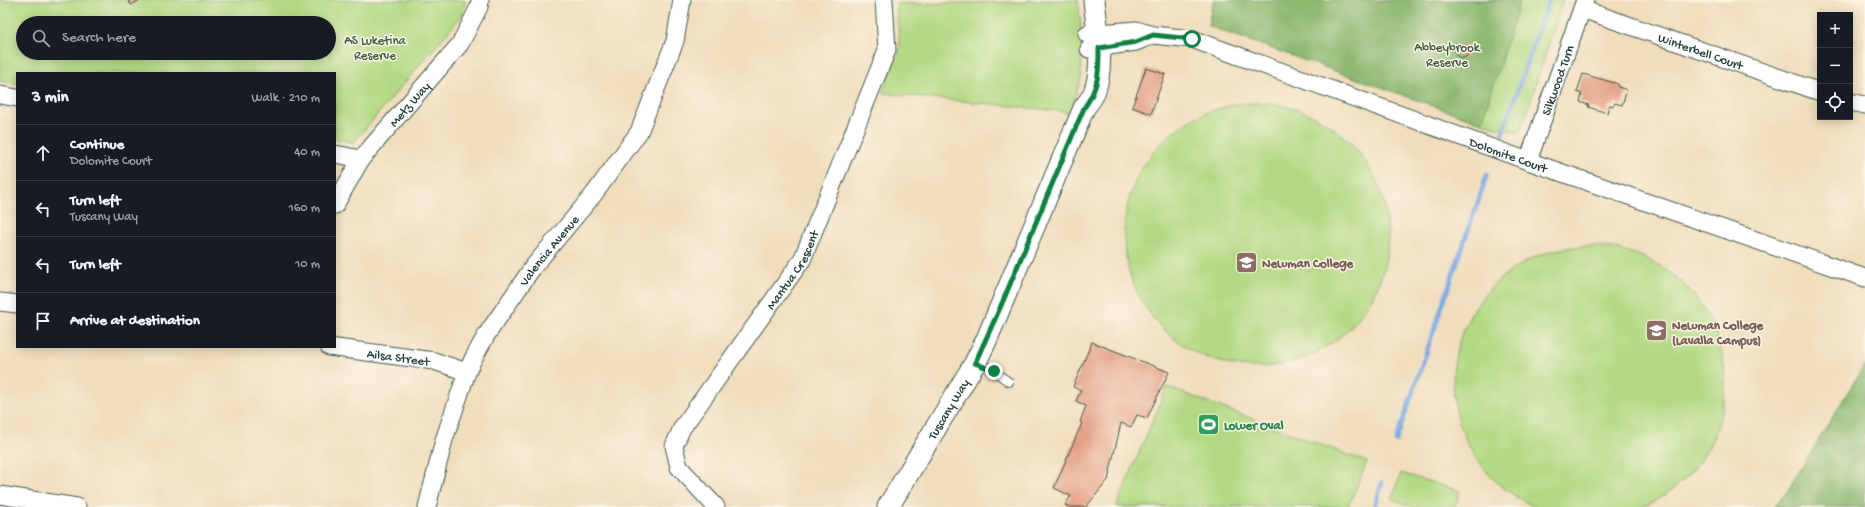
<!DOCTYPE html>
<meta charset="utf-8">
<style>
body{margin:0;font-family:"Gochi Hand",sans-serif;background:#242831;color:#f1f3f6}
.controls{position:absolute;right:12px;top:12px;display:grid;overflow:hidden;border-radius:0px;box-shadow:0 2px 10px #0003}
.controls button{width:36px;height:36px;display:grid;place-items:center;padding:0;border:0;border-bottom:1px solid #363941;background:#171b24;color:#f1f3f6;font:20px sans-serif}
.stop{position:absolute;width:12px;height:12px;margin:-9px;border:3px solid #0b8043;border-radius:50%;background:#fff}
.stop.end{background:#0b8043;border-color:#fff;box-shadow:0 1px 4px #0008}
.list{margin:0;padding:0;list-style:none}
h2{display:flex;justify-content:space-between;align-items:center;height:52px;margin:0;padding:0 16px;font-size:17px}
h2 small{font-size:13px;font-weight:400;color:#9ea1a6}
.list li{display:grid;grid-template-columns:26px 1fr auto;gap:12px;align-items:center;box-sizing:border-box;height:56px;padding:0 16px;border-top:1px solid #363941}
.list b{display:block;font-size:15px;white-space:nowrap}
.list p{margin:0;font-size:13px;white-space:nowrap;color:#9ea1a6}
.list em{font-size:13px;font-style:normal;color:#9ea1a6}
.icon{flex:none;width:22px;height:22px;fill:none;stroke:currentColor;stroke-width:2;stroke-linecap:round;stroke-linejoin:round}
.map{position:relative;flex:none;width:1865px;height:507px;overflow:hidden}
.search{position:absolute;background:#171b24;box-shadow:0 2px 10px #0003;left:16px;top:16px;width:320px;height:44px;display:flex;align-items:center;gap:10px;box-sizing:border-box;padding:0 14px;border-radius:22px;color:#9ea1a6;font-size:15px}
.panel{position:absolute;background:#171b24;box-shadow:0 2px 10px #0003;left:16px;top:72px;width:320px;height:276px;border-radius:0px}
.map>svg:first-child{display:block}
</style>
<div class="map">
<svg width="1865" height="507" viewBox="0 0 1865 507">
<rect width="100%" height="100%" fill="#fcf5e5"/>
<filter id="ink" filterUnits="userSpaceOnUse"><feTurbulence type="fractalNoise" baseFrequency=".025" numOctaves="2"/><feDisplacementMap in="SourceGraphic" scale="8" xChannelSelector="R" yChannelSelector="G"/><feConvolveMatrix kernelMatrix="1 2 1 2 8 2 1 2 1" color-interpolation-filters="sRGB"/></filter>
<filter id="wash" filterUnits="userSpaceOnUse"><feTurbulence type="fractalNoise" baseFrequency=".012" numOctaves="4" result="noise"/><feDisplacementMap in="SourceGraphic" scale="16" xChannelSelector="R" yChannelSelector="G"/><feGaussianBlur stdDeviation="0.9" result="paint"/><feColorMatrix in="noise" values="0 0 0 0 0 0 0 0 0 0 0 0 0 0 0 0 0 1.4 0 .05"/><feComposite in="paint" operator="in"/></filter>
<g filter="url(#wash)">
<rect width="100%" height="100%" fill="#f0ddbc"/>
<path fill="#b2d983" stroke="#688b5c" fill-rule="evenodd" d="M0,0H465L463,14L354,142L335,139V73H17V84L0,81ZM23,23H329V53H23Z
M1028,0H1078L1082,38L1081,77L1070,114L1059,111L882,93L900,49L896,4L1028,2Z
M1458,0H1563L1520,133L1482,123Z
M1124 235a132 132 0 1 1 264 0a132 132 0 1 1-264 0Z
M1453 382a136 136 0 1 1 272 0a136 136 0 1 1-272 0Z
M1167,387L1367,462L1348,507H1116Z
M1401,473L1460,491L1455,507H1413L1392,499Z"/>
<path fill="#8db971" stroke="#567b52" d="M1213,0H1520L1482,123L1208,26Z
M1865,364V507H1774L1786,493Z"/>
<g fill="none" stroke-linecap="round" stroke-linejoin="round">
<path stroke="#7aa9e4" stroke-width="4.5" d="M1502,134L1549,0
M1396,441L1487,175
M1374,507L1382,483"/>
</g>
<g id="blocks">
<path fill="#e1987b" d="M128,0H140L131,5Z
M1455 51a7 7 0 1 1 14 0a7 7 0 1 1-14 0Z
M1146,68L1165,74L1151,114L1132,107Z
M1583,74L1618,84V87L1627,90L1622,105L1615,103L1613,106L1609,105L1607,113L1588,107L1589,105L1580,102L1582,94L1577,92Z
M1092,342L1169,372L1147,418L1137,415L1131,427L1121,423L1108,480L1086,507H1070L1065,505L1071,496L1054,488L1082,423L1080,422L1086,406L1076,401L1081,390L1073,387Z"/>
</g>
</g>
<g filter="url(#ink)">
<use href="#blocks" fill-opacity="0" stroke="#3e5548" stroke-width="1"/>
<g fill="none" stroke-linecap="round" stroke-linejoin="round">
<defs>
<path id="service" d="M975,363L994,371L1009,382"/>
<g id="minor">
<path id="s1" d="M1582,9L1820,92"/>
<path id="s2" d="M1087,34L1136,30L1153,35L1192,39L1528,161L1865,278"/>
<path d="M1089,49L1136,42L1153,35"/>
<path d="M0,95L17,98"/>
<path d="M1850,102L1865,105"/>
<path d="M335,154L361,159"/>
<path id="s3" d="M1528,161L1585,0"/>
<path id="s4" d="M335,205L361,159L460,44L479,7L480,0"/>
<path d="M0,302L17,304"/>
<path id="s5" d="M329,347L434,361L467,372"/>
<path d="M0,495L77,507"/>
<path id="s6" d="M427,507L444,440L467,372L473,359L487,334L533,267L594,194L639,132L675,41L682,0"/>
<path id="s7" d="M716,507L679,467L674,446L682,428L802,260L887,50L884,0"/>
</g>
<g id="tertiary">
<path id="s8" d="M888,507L975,363L986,341L1084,108C1087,104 1092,98 1094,93C1105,64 1097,30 1094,0"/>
</g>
</defs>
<use href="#service" stroke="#3e5548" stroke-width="10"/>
<use href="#minor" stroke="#3e5548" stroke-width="19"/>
<use href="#tertiary" stroke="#3e5548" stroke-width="23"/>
<use href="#service" stroke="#fff" stroke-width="8"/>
<use href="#minor" stroke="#fff" stroke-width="17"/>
<use href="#tertiary" stroke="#fff" stroke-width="21"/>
</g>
</g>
<g fill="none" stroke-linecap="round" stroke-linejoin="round" filter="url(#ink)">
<path stroke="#0b8043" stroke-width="5" d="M994,371L975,363L1000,308L1084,108C1099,87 1099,73 1099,48L1136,42L1153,35L1192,39"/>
</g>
<defs>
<symbol id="school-square" viewBox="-11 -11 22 22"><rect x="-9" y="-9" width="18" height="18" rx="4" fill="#8d6e63" stroke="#fcf5e5"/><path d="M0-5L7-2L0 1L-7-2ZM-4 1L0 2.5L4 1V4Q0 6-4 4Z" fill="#fff"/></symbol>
<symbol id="stadium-square" viewBox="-11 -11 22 22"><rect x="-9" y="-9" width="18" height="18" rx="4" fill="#2e9e5b" stroke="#fcf5e5"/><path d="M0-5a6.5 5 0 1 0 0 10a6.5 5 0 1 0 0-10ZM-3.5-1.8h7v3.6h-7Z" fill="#fff"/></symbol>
</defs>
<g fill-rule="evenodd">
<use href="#school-square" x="1234" y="250" width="25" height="25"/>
<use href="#school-square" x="1644" y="318" width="25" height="25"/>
<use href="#stadium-square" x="1196" y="412" width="25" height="25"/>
</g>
<g text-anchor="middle" stroke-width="3" stroke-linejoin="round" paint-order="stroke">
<g font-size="13" fill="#3c5c44" stroke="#fcf5e5">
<text x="375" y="44">AS Luketina<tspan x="375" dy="15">Reserve</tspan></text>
<text x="1447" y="51">Abbeybrook<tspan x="1447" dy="15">Reserve</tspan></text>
</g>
<g font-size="13" fill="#1f3d34" stroke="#fcf5e5">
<text dy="5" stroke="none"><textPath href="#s1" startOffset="126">Winterbell Court</textPath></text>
<text dy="5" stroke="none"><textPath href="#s3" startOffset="86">Silkwood Turn</textPath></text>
<text dy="5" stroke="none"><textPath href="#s4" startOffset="126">Metz Way</textPath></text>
<text dy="5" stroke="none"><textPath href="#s2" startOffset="443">Dolomite Court</textPath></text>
<text dy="5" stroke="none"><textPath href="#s6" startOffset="288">Valencia Avenue</textPath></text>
<text dy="5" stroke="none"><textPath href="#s7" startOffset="289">Mantua Crescent</textPath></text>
<text dy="5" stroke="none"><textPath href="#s5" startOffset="70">Ailsa Street</textPath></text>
<text dy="5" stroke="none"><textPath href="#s8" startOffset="115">Tuscany Way</textPath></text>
</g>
<g font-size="13" font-weight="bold" fill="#785e54" stroke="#fcf5e5" text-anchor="start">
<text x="1262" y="267">Newman College</text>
<text x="1672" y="329">Newman College<tspan x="1672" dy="15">(Lavalla Campus)</tspan></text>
</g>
<g font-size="13" font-weight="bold" fill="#27864d" stroke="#fcf5e5" text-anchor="start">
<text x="1224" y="429">Lower Oval</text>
</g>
</g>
</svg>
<div class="controls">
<button>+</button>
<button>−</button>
<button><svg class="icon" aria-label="locate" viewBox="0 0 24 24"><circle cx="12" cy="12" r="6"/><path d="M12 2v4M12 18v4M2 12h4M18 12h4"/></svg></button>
</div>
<div class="stop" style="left:1192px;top:39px"></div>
<div class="stop end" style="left:994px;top:371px"></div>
<div class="search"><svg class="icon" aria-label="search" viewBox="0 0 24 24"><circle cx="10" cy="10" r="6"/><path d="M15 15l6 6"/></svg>Search here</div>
<section class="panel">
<h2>3 min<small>Walk · 210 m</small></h2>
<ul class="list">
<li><svg class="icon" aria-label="ahead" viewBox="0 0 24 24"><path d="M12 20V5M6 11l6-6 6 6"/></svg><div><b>Continue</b><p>Dolomite Court</p></div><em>40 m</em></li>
<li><svg class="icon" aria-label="left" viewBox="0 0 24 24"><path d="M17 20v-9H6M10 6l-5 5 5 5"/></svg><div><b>Turn left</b><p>Tuscany Way</p></div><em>160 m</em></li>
<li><svg class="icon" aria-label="left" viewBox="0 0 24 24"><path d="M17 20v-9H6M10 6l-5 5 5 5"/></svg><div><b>Turn left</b></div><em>10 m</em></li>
<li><svg class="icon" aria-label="arrive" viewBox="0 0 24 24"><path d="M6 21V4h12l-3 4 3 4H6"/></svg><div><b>Arrive at destination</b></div></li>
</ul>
</section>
</div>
